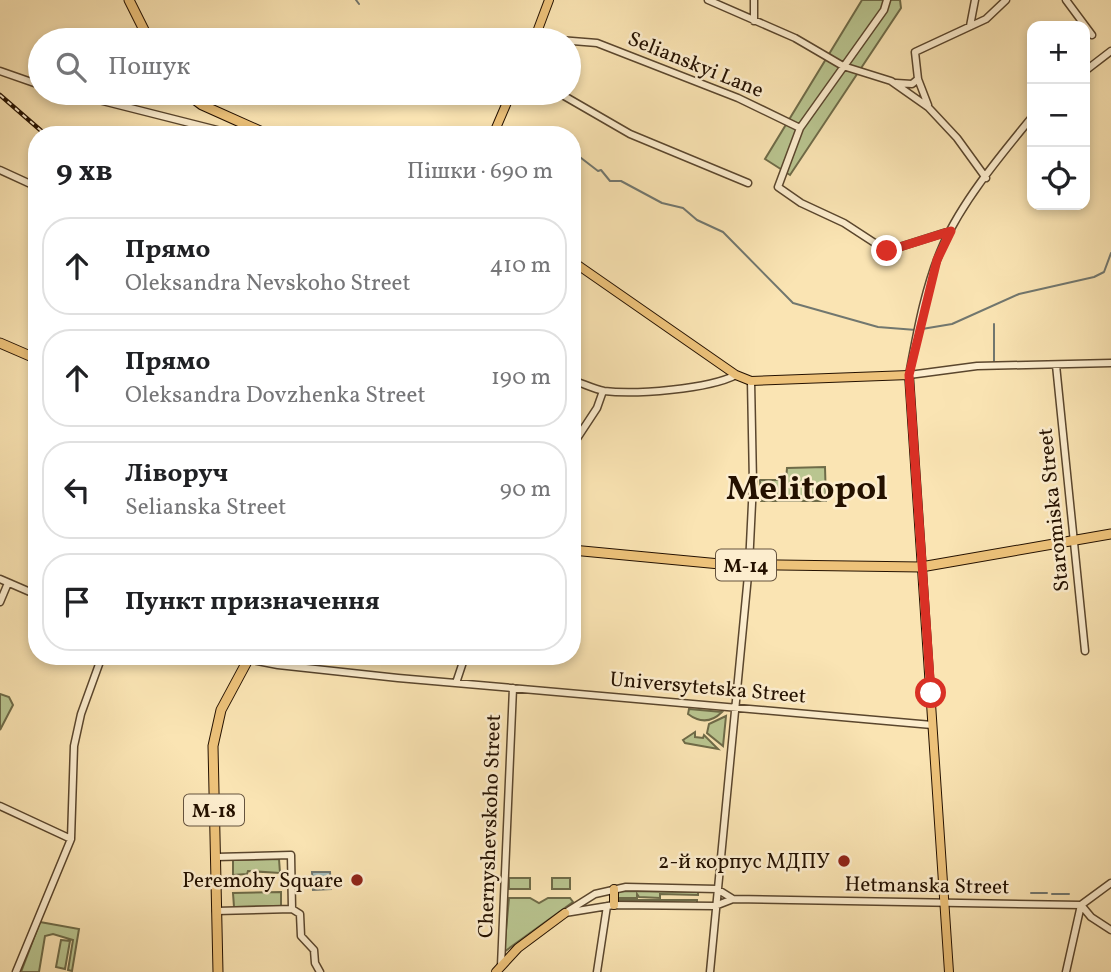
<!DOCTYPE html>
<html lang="uk">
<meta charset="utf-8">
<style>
body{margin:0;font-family:Vollkorn,serif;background:#f2f2f2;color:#202124}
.controls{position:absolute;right:21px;top:21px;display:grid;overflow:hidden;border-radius:14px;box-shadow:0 4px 10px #0003}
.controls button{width:63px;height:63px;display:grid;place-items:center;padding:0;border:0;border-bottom:2px solid #e0e0e0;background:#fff;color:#202124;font:35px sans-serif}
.stop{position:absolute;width:21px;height:21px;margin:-16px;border:5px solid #d93025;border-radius:50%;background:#fff}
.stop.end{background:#d93025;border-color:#fff;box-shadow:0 2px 7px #0008}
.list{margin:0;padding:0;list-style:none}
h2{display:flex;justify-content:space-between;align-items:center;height:91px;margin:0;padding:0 28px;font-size:30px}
h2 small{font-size:23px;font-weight:400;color:#757577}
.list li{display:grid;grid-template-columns:46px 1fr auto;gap:21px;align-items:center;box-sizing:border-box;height:98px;margin:0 14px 14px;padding:0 14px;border:2px solid #e0e0e0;border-radius:28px}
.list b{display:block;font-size:26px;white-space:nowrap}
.list p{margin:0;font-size:23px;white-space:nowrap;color:#757577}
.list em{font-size:23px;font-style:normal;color:#757577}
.icon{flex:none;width:38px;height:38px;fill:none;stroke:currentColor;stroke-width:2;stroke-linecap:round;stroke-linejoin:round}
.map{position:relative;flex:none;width:1111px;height:972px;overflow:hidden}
.search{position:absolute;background:#fff;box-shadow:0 4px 10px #0003;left:28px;top:28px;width:553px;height:77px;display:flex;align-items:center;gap:18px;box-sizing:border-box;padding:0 24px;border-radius:38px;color:#757577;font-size:26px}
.panel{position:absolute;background:#fff;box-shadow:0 4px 10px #0003;left:28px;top:126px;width:553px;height:539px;border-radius:28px}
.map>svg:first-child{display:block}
</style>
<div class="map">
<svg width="1111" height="972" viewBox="0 0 1111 972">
<rect width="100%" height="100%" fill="#fae4b3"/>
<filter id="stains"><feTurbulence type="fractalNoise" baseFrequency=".00286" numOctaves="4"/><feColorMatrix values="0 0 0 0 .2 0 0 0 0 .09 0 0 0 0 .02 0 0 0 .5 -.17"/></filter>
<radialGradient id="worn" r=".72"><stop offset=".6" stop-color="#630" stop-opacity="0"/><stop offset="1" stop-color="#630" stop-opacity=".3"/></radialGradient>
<path fill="#b9c590" stroke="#6e6b48" stroke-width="2" d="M862,0H900L901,8L790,175L765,159Z
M825,467L826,501H761L760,480H786L787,468Z
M0,694L9,697L13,705L0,730Z
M689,709L722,712C711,723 700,723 688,714Z
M726,716L723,746L707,733L709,724Z
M695,732V737L703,738L704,735L718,749L685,743L683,740Z
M279,859L280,873L248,871L247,874L233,875V860Z
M509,878H530V889H509Z
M552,878H570V889H552Z
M618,891L698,892V895L660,894V898L639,897L637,894V898H617Z
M281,892V906L234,907L233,893Z
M509,898H530L539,903L548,898H570L573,902L504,952Z
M617,900H697V903L617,902Z
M40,922L79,929L72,971L68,970L73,940L53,934L45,936L39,972H21Z
M61,940L70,941L65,969L56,967Z"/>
<path fill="#a4bbb9" stroke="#71776f" stroke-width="2" d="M312,872H330L331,889L313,890Z"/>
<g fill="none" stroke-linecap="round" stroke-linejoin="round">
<path stroke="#71776f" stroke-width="2" d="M356,0L359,4
M444,93L459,103L467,102
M537,127L562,135
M572,151L598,171L601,170L610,181H621L662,203L683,208L697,220L723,232L793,303L878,327L916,330
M994,324V361
M922,329L952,324L1019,294L1094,277L1104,272L1111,253
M959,892L1004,893
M1031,893H1047
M1052,894H1069"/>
<defs>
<path id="minor" d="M708,0L795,38L843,66L891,81L928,107L957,138L986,178
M887,0L884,10L800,128L778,187L801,203L844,223L887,251L950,231
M1066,0L1092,35
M754,21V0
M970,26L975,0
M535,38L597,43L738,98L800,128
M0,71L40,85
M1085,71L1111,51
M896,83L912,84L918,79
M71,93L237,135
M559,93L630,134L748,183
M928,105L918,79L915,52L986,19L1006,0
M1032,117C1001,155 963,200 943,245C925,286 917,332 909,375L977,366L1111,363
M0,170L37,187
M1056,365L1085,651
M572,380C582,383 594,389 604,391C635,395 709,389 736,375
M572,446L597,408L603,391
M0,579L37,595
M0,602L8,583
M231,656L278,665L398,678L932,725
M456,683L465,656
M0,806L71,839
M216,857L291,855L292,909L216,911
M292,909L300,914L301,936L314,950L315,963L320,972
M568,911L595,894L626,887L717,889L733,899
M565,913L614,905L715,906L733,899L1081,905L1091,917L1111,930
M501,966L513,688
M16,972L71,839L74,746L81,714L102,656
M597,972L607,906
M710,972L749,565L753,483L751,381
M1066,972L1081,905L1111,883"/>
<path id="major" d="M534,40L549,0
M493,135L511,93
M572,261L736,375L751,381L909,375L949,972
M614,905V889
M496,972L518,948L565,913"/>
<path id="highway" d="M129,0L149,40
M186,93L202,105L269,135
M0,343L37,359
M572,550L720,564L921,567L1111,534
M218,972L213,746L221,710L250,656"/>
</defs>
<use href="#minor" stroke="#5a462d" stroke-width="9"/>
<use href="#major" stroke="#241100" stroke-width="10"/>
<use href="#highway" stroke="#241100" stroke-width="11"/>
<use href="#minor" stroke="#fcedce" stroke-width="6"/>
<use href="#major" stroke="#edc27a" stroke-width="8"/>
<use href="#highway" stroke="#edc27a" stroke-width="9"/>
<defs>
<path id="rail" d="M0,95L46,135"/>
</defs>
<use href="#rail" stroke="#241100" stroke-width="4.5"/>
<use href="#rail" stroke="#fcedce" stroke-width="2" stroke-dasharray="5" stroke-linecap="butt"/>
</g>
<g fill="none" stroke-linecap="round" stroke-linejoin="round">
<path stroke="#d93025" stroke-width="9" d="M887,251L951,231L937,260L909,375L931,693"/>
</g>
<g fill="#8f2418" stroke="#fcedce" stroke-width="2.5">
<circle cx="844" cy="861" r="7"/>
<circle cx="357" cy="880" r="7"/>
</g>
<g text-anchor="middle" stroke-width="5" stroke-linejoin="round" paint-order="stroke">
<g fill="#fcedce" stroke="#65533e" stroke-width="2">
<rect x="716" y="549.5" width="60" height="31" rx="5"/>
<rect x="184" y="794.5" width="60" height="31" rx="5"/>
</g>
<g font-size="19" font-weight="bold" fill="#241100">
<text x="746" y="572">М-14</text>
<text x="214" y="817">М-18</text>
</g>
<g font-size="21" fill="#241100" stroke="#fcedce">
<text transform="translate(696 64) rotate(22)" y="7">Selianskyi Lane</text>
<text transform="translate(1053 510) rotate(-96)" y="7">Staromiska Street</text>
<text transform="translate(708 687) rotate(5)" y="7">Universytetska Street</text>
<text transform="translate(489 826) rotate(-88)" y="7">Chernyshevskoho Street</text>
<text transform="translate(927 885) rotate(1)" y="7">Hetmanska Street</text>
</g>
<g font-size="21" fill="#241100" stroke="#fcedce" text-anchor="end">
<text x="830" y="868">2-й корпус МДПУ</text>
<text x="343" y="887">Peremohy Square</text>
</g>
<g font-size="35" font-weight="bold" fill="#241100" stroke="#fcedce">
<text x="807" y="499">Melitopol</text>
</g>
</g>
<rect width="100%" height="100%" filter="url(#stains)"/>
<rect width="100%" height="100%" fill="url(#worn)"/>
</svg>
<div class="controls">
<button>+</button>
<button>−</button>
<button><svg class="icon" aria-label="locate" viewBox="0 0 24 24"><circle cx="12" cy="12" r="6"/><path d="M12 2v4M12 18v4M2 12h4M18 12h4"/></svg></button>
</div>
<div class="stop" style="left:931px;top:693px"></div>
<div class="stop end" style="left:887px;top:251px"></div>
<div class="search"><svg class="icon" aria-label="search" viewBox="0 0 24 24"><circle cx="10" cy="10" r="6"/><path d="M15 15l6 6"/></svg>Пошук</div>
<section class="panel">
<h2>9 хв<small>Пішки · 690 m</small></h2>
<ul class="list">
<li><svg class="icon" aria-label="ahead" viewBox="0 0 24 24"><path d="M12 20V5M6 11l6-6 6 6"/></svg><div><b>Прямо</b><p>Oleksandra Nevskoho Street</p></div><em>410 m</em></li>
<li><svg class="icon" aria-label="ahead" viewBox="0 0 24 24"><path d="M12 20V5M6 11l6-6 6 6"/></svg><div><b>Прямо</b><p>Oleksandra Dovzhenka Street</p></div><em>190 m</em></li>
<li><svg class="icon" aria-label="left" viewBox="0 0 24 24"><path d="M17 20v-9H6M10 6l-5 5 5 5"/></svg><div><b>Ліворуч</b><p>Selianska Street</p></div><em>90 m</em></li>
<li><svg class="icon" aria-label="arrive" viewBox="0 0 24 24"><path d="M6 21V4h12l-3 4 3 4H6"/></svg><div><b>Пункт призначення</b></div></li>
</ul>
</section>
</div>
